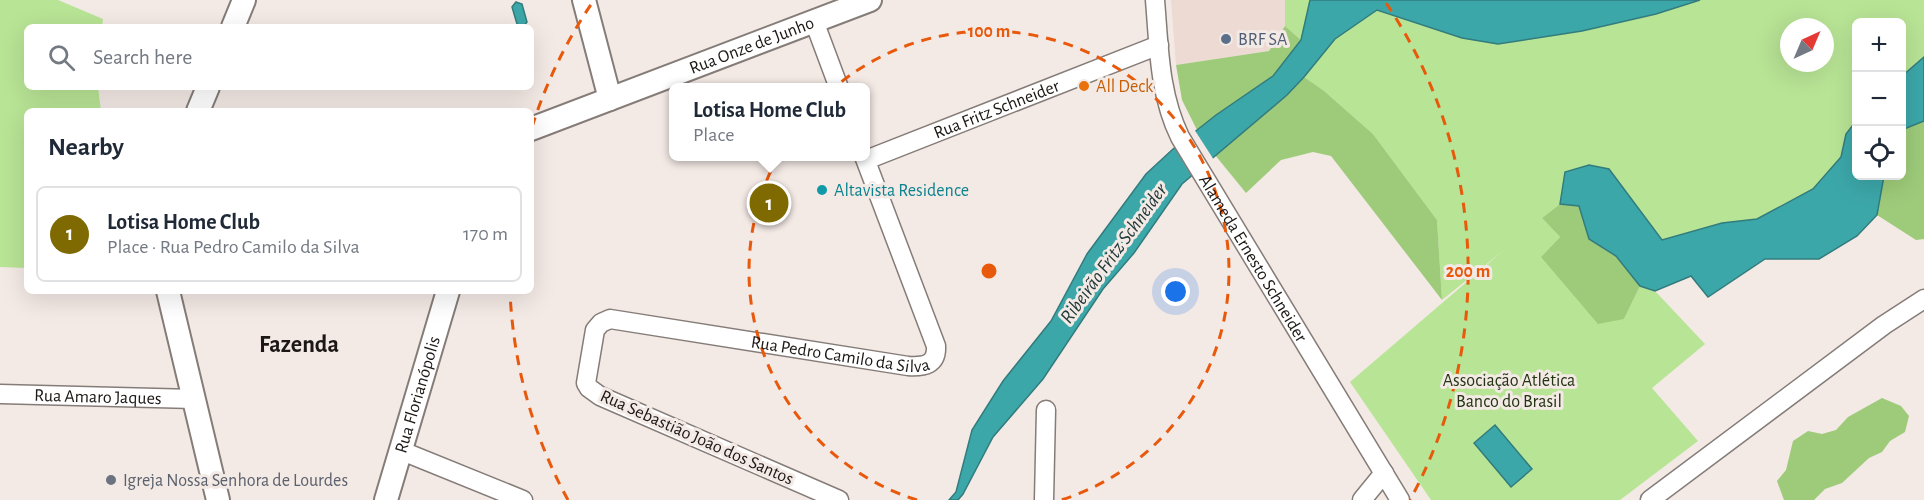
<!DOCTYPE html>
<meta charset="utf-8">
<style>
body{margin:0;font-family:"Alegreya Sans",sans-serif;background:#f2f2f3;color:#1f2937}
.controls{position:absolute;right:18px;top:18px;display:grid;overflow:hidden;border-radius:9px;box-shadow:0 6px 24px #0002}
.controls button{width:54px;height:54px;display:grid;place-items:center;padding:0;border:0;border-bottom:2px solid #e0e1e3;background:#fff;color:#1f2937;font:30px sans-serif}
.compass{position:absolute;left:1780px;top:18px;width:54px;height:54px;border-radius:50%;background:#fff;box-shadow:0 6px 24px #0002;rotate:44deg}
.you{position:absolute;left:1176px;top:292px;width:21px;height:21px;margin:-15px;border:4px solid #fff;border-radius:50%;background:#1a73e8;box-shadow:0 0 0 9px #1a73e833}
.badge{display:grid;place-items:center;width:39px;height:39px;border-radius:50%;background:#7f6901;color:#fff;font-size:20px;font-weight:700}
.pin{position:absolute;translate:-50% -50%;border:3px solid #fff;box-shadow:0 2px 6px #0006}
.popup{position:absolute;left:669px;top:83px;width:201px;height:78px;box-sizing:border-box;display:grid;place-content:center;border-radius:9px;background:#fff;filter:drop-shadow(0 2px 4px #0005);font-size:20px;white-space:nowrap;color:#747a83}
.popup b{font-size:22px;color:#1f2937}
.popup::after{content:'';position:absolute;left:50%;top:100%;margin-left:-12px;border:12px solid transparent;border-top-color:#fff}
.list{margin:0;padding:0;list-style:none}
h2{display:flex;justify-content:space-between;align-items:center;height:78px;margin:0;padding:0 24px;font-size:26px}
h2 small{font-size:20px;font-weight:400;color:#747a83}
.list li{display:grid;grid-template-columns:39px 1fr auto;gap:18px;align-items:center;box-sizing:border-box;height:96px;margin:0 12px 12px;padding:0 12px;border:2px solid #e0e1e3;border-radius:9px}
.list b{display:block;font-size:22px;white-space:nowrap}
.list p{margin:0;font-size:20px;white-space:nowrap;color:#747a83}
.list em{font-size:20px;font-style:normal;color:#747a83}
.icon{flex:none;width:33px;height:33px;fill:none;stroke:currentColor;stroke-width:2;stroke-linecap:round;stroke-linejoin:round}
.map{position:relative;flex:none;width:1924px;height:500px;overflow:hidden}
.search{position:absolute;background:#fff;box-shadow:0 6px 24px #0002;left:24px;top:24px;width:510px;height:66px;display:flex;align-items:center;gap:15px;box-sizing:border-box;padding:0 21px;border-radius:9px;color:#747a83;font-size:22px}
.panel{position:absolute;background:#fff;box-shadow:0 6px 24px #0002;left:24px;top:108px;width:510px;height:186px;border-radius:9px}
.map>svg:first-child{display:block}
</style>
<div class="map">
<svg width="1924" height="500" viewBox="0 0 1924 500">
<rect width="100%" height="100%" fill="#f3e9e5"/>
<path fill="#ecdad3" d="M1171,0H1285V26L1269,51L1176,65Z"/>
<path fill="#b8e495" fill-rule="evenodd" d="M0,0H58L103,19L102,27H27V87H98L101,111H27V268L0,267Z
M1285,0H1310L1301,40L1285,26Z
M1700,0H1924V57L1902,76V22H1856V121L1846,134L1841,157L1813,189L1757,219L1722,223L1662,240L1609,169L1565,172L1560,204L1542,218L1560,237L1541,257L1624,319L1640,286L1655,291L1705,344L1652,388L1698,441L1620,500H1431L1350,382L1504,250L1442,300L1437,220L1373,134L1323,90L1304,77L1335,39L1378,9L1462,38L1656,14ZM1789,27H1825V63H1789Z"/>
<path fill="#9ecb7a" d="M1285,26L1301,40L1273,76L1197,130L1182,100L1176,65L1269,51Z
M1304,77L1323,90L1373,134L1437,220L1442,300L1331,156L1313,152L1281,160L1246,193L1215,155L1287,95Z
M1924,121V239L1916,240L1877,215L1884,176H1902V135L1904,129Z
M1560,204L1579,206L1589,239L1616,256L1640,286L1624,319L1598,324L1541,257L1560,237L1542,218Z
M1882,398L1901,406L1909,416L1905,432L1890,441L1882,452L1869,458L1842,483L1825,489L1814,500H1784L1777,481L1786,470L1793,441L1808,431L1822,434L1836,430L1848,417Z"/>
<path fill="#3ca7a9" stroke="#327c7d" stroke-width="1.5" d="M1310,0H1700L1656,14L1582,31L1498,44L1462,38L1377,10L1335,39L1304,77L1287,95L1182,184L1134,253L1103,289L1043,379L993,437L963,494L958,500H949L956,492L972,430L1003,381L1051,321L1087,254L1146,174L1173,149L1216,115L1273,76L1301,40Z
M516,2L522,4L527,22L523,27L517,24L512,7Z
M1924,57V121L1904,129L1902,135V76Z
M1856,121V176H1884L1877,215L1857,236L1819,259H1765L1708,297L1691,276L1655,291L1640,286L1616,256L1589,239L1579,206L1560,204L1565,172L1589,165L1609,169L1662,240L1722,223L1757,219L1813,189L1841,157L1846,134Z
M1495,425L1532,469L1511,487L1474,443Z"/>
<path fill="#f3e9e5" d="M1194,129L1214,160L1195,177L1174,144Z"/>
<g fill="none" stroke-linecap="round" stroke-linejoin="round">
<defs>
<g id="minor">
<path id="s1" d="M1155,0C1159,47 1159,94 1180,137L1400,500"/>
<path d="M814,21L839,88"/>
<path id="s2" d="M866,160L1159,45"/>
<path id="s3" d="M0,394L194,399"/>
<path d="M402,451L523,500"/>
<path id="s4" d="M839,500L600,396L589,388L586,383L595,330L601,323L610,319L908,366C924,367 937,365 936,346L864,156"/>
<path d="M1044,500L1046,410"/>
<path d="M1362,500L1384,473"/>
<path d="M1650,500L1884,325L1924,299"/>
</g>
<g id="major">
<path d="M584,0L610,99"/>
<path d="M233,27L244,0"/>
<path d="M198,111L208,87"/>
<path id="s5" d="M531,129L870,0"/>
<path d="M168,291L218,500"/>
<path id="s6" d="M386,500L448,291"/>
</g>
</defs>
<use href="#minor" stroke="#857c78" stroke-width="21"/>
<use href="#major" stroke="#857c78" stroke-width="26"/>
<use href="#minor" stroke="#fff" stroke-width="18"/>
<use href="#major" stroke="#fff" stroke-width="22"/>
</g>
<g fill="none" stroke="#e8590c" stroke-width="3" stroke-dasharray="10 8">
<path d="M917 500A240 240 0 1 1 1061 500"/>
<path d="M568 500A479 479 0 0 1 510 292M532 127A479 479 0 0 1 592 3M1386 3A479 479 0 0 1 1410 500"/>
</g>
<circle fill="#5c6f8a" stroke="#f3e9e5" stroke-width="2" cx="1226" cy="39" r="6"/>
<circle fill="#e8710a" stroke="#f3e9e5" stroke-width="2" cx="1084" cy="86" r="6"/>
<circle fill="#0f9aa8" stroke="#f3e9e5" stroke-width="2" cx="822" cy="190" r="6"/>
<circle fill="#6b7280" stroke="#f3e9e5" stroke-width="2" cx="111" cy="480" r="6"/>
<g text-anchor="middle" stroke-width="6" stroke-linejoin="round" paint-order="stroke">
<g font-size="18" fill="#4e5e75" stroke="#f3e9e5" text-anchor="start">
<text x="1238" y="45">BRF SA</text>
</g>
<g font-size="18" fill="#1a1715" stroke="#f3e9e5">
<text dy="6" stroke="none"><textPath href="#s5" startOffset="236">Rua Onze de Junho</textPath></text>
<text dy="6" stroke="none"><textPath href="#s2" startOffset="140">Rua Fritz Schneider</textPath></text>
<text dy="6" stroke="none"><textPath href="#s1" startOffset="282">Alameda Ernesto Schneider</textPath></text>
<text dy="6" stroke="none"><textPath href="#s4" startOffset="586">Rua Pedro Camilo da Silva</textPath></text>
<text dy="6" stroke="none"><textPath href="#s6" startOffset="110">Rua Florianópolis</textPath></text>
<text dy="6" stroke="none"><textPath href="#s3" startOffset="98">Rua Amaro Jaques</textPath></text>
<text transform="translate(697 437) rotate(24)" y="6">Rua Sebastião João dos Santos</text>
</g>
<g font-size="18" fill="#c56008" stroke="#f3e9e5" text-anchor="start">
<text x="1096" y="92">All Deck</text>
</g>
<g font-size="18" fill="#0d838f" stroke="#f3e9e5" text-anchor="start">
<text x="834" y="196">Altavista Residence</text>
</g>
<g font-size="18" fill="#223412" stroke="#f3e9e5">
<text x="1509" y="386">Associação Atlética<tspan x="1509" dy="21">Banco do Brasil</tspan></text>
</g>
<g font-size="18" fill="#5b616d" stroke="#f3e9e5" text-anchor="start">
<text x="123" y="486">Igreja Nossa Senhora de Lourdes</text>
</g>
<g font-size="20" font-style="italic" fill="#213939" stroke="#f3e9e5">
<text transform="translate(1113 253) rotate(-54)" y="7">Ribeirão Fritz Schneider</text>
</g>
<g font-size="24" font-weight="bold" fill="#1a1715" stroke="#f3e9e5">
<text x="299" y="352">Fazenda</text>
</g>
</g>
<circle cx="989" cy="271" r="9" fill="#e8590c" stroke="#f3e9e5" stroke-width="3"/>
<g font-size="18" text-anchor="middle" font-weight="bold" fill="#e8590c" stroke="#f3e9e5" stroke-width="6" stroke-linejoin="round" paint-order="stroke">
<text x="989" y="37">100 m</text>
<text x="1468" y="277">200 m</text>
</g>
</svg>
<div class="controls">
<button>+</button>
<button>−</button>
<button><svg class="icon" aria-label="locate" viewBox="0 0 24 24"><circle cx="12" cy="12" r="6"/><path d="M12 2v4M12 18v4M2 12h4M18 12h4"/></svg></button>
</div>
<svg class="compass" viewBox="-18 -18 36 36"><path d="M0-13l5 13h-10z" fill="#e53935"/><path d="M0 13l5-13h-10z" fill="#747a83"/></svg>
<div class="you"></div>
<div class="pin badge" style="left:769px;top:203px">1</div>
<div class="popup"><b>Lotisa Home Club</b>Place</div>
<div class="search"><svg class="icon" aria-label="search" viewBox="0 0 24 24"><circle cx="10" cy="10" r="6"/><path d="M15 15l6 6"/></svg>Search here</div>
<section class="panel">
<h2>Nearby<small></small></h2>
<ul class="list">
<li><span class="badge">1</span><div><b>Lotisa Home Club</b><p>Place · Rua Pedro Camilo da Silva</p></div><em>170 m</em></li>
</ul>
</section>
</div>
